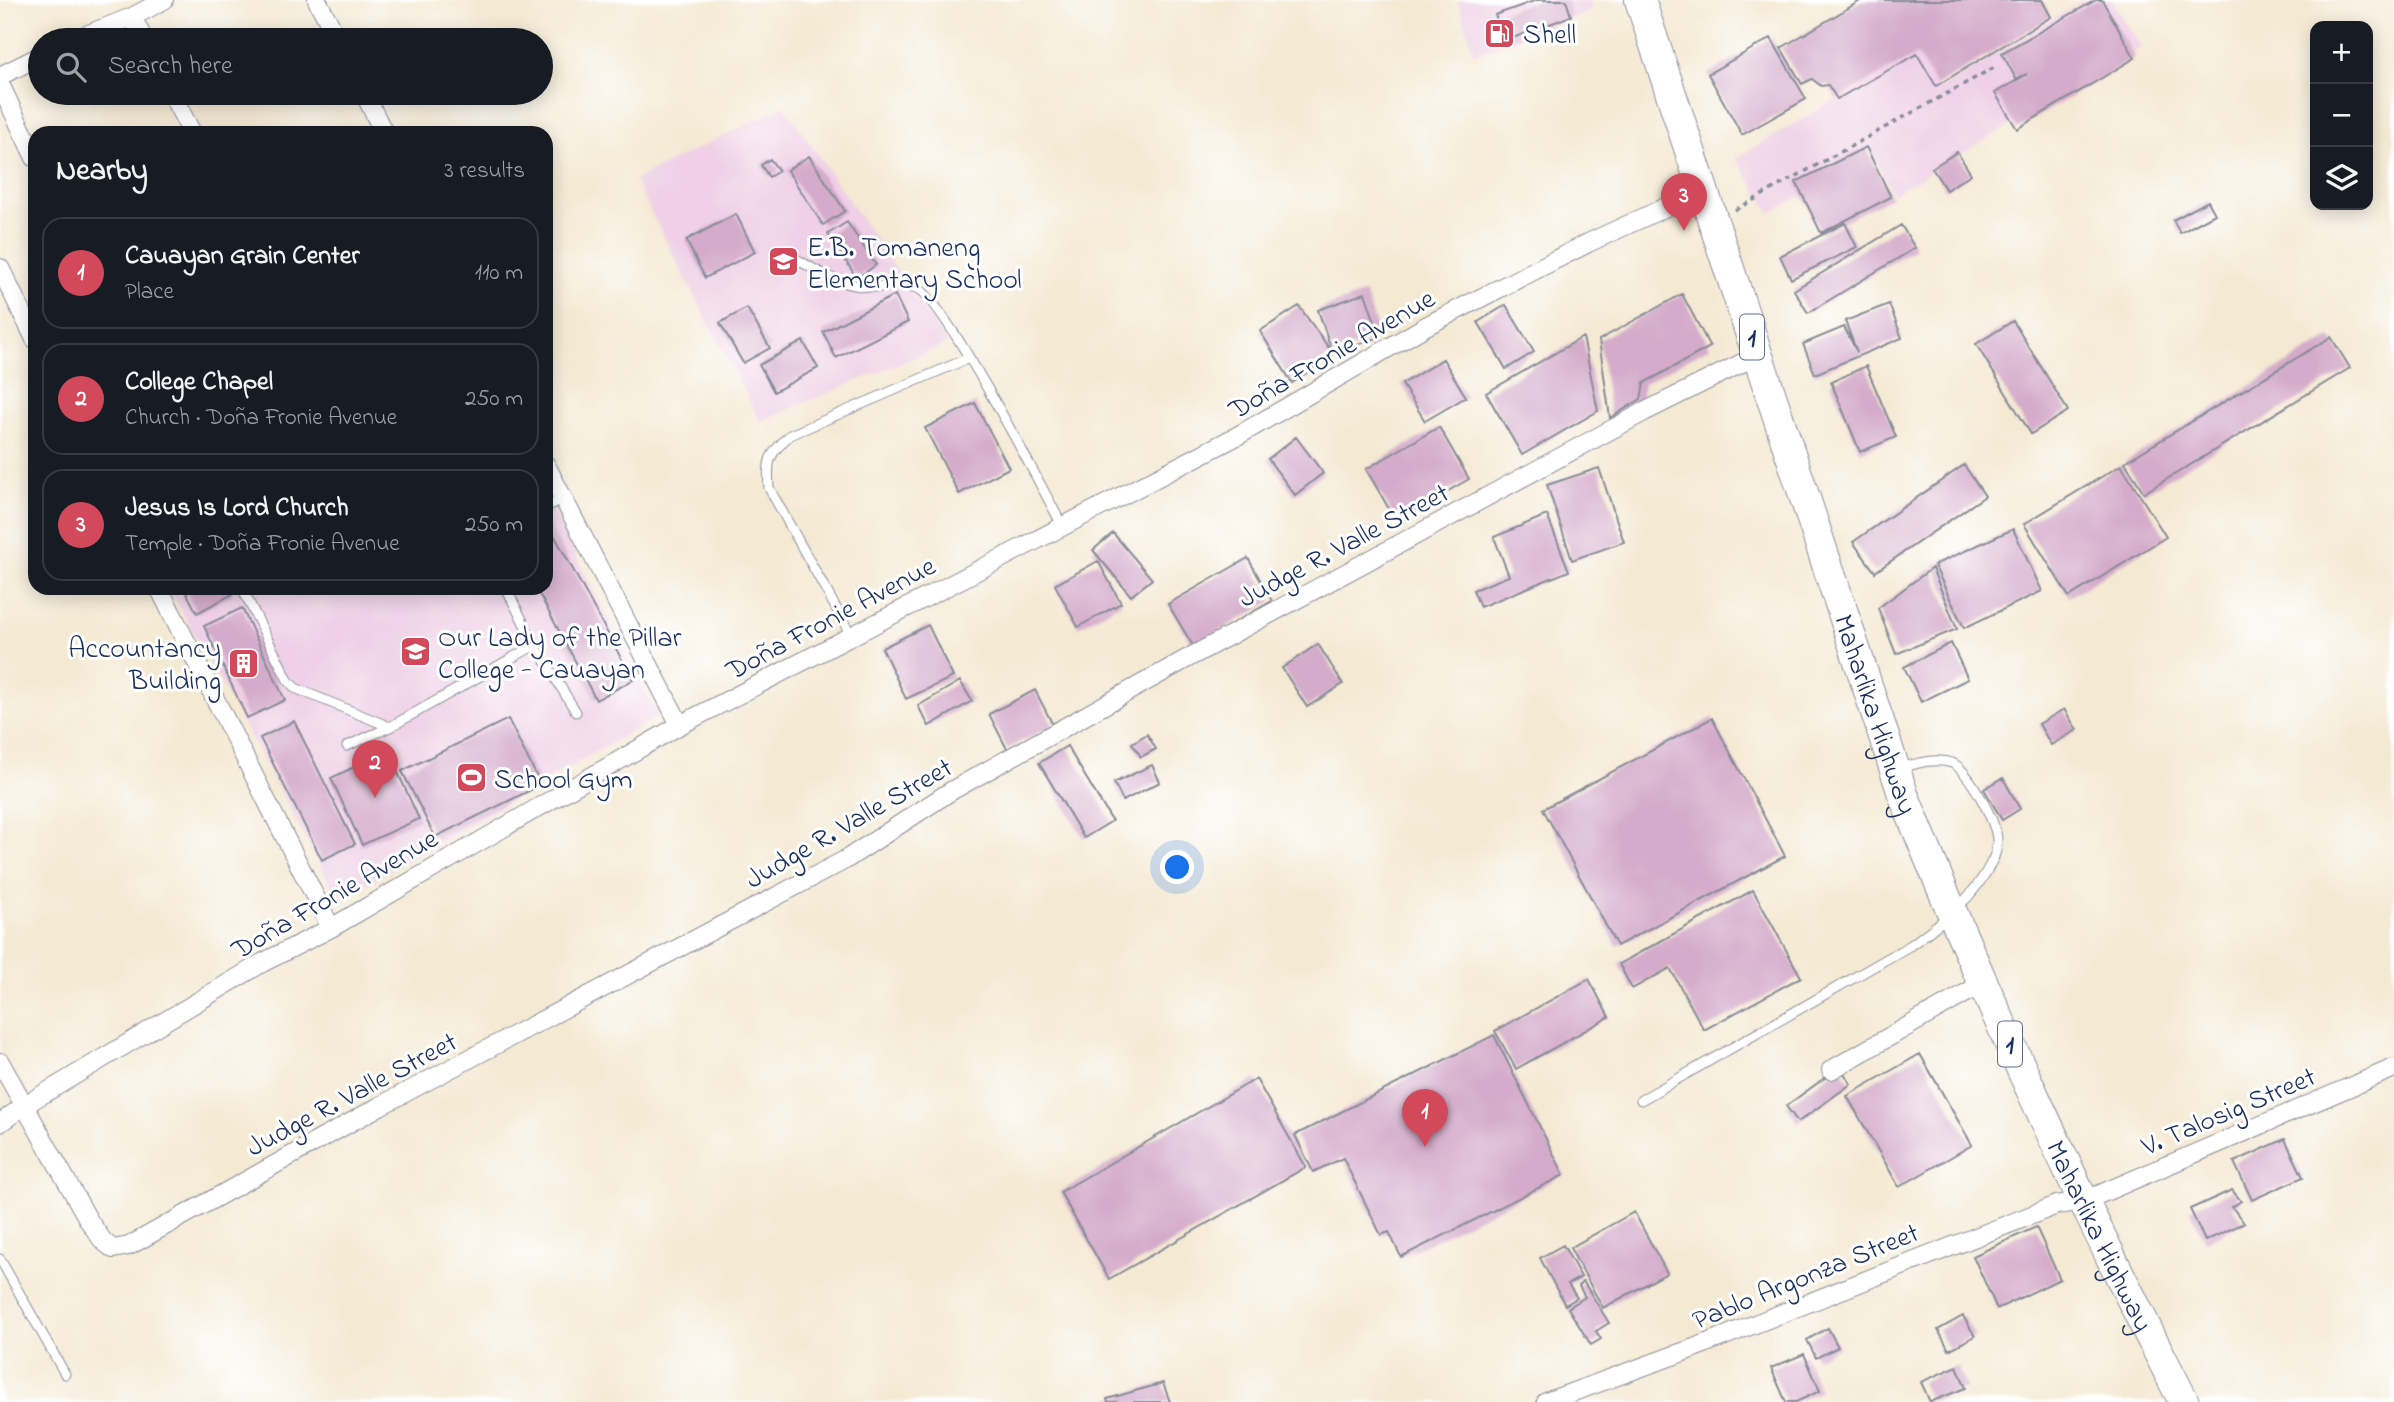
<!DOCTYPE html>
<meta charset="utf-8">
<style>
body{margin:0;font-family:"Indie Flower",sans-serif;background:#242831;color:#f1f3f6}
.controls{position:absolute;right:21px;top:21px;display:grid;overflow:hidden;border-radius:14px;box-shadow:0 4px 18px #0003}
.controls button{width:63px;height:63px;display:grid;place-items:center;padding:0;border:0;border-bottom:2px solid #363941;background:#171b24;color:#f1f3f6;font:35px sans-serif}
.you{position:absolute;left:1178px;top:868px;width:24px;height:24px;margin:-18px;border:5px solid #fff;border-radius:50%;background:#1a73e8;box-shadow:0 0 0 10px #1a73e833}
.badge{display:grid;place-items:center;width:46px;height:46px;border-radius:50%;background:#d1495b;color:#fff;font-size:23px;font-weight:700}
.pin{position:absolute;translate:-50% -58px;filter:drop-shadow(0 2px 4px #0008)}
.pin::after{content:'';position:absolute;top:37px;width:24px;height:21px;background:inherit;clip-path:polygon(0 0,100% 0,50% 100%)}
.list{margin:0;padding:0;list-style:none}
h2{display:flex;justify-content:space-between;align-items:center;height:91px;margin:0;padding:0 28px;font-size:30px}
h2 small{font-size:23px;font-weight:400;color:#9ea1a6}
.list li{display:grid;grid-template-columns:46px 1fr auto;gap:21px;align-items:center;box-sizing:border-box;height:112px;margin:0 14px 14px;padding:0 14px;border:2px solid #363941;border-radius:21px}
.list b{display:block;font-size:26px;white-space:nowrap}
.list p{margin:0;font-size:23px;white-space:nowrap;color:#9ea1a6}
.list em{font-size:23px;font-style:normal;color:#9ea1a6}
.icon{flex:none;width:38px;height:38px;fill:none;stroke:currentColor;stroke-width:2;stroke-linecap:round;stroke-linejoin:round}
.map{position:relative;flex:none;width:2394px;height:1402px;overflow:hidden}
.search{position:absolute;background:#171b24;box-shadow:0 4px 18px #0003;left:28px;top:28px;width:525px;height:77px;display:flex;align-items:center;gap:18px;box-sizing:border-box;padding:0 24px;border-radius:38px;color:#9ea1a6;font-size:26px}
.panel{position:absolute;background:#171b24;box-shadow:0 4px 18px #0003;left:28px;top:126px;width:525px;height:469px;border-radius:21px}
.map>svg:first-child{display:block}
</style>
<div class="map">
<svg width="2394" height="1402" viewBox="0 0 2394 1402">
<rect width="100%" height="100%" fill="#fff"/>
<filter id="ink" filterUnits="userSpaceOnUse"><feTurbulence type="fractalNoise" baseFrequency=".0143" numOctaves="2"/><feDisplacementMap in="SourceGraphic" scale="14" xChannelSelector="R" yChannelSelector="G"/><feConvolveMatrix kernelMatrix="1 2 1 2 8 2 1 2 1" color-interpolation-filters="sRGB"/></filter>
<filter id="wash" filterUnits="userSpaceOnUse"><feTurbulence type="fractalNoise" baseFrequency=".00686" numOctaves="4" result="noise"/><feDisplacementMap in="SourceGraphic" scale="28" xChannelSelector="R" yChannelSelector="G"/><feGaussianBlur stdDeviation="1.57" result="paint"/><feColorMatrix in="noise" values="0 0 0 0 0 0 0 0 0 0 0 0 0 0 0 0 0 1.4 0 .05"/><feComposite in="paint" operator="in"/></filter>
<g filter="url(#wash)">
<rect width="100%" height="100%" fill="#f4e9d3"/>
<path fill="#efd0e6" d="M1458,0H1591V11L1474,54Z
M2084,0H2111L2142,48L1893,194L1869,147L1799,185L1804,194L1771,213L1736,158L1917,52L1938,89Z
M784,106L947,344L760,421L634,180Z
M546,498L658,716L339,900L169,588H546Z"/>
<g id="blocks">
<path fill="#d4abca" d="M1537,0H1566L1571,16L1505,41L1495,15Z
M1862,0H2042L2051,17L1936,86L1917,54L1837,99L1828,85L1821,86L1812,79L1802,84L1781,48Z
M2096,0H2102L2135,58L2017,129L1995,93L2027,74L2016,79L2002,53Z
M1771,38L1806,99L1742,135L1708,74Z
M1866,147L1891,197L1821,233L1796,182Z
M1957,152L1971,174L1946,190L1932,168Z
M809,156L845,211L823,225L787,170Z
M770,159L779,171L769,177L761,165Z
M2208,201L2215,214L2180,233L2173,220Z
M736,214L755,252L705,278L686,240Z
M847,222L876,265L857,278L828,234Z
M1845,223L1857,247L1791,279L1780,256Z
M1901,225L1915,248L1808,313L1794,290Z
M1365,293L1380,337L1333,354L1318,310Z
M1682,294L1710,347L1644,383L1641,399L1610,418L1599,340Z
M895,295L908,322L836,358L823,332Z
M1889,304L1902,338L1815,374L1803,344L1844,327L1857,352L1845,321Z
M1506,305L1534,352L1506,369L1478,322Z
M1299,306L1333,354L1292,383L1260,331Z
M747,308L770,348L743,363L720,323Z
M2013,321L2068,411L2031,434L1976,344Z
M1583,337L1598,411L1522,455L1486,393Z
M2331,337L2350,368L2144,493L2125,462Z
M803,341L818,368L774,392L759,365Z
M1443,359L1466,397L1425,421L1402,384Z
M1866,366L1896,437L1860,452L1831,382Z
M975,403L1009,468L959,494L925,428Z
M1439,427L1469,479L1396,521L1366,469Z
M1296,437L1323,473L1295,495L1268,459Z
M1964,465L1985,496L1875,572L1853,542Z
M2121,465L2166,537L2069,597L2024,524Z
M1599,468L1624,542L1572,560L1547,485Z
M1547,515L1569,571L1480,607L1473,590L1509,576L1494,537Z
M546,520L633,680L596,700L536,588H546Z
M2013,529L2042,591L1964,628L1934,565Z
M1113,533L1152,579L1131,596L1093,550Z
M1248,558L1272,601L1193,646L1168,604Z
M1098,561L1121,603L1078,627L1055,585Z
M1932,568L1957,629L1896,654L1878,608Z
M184,588H229L233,594L197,613Z
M242,608L285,700L247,718L204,626Z
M928,625L953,677L906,699L882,648Z
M1951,643L1968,679L1921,702L1904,667Z
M1318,644L1343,684L1307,707L1282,668Z
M960,681L972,701L929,726L918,706Z
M1035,690L1053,725L1007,749L989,714Z
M2064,709L2077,730L2051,745L2039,724Z
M1712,718L1785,856L1617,946L1543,809Z
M508,719L541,785L435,837L402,771Z
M294,721L355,844L322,860L260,738Z
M1147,734L1156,749L1141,757L1132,743Z
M1067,746L1112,821L1084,838L1039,763Z
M388,751L419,819L362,845L331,778Z
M1152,765L1160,782L1123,801L1114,783Z
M2003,778L2020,809L2002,820L1984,789Z
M1753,890L1801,977L1704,1030L1670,968L1632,989L1619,964Z
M1589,979L1609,1017L1516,1069L1495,1031Z
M1494,1035L1564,1175L1401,1257L1389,1232L1381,1235L1343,1158L1313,1172L1295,1135Z
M1920,1054L1972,1145L1899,1187L1847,1096Z
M1840,1067L1851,1084L1798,1122L1786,1106Z
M1256,1079L1306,1167L1109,1279L1060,1192Z
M2285,1139L2303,1177L2252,1200L2234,1162Z
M2232,1190L2241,1201L2232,1207L2244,1223L2205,1241L2190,1209Z
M1634,1212L1667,1273L1603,1308L1570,1248Z
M2036,1227L2060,1279L1997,1309L1973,1256Z
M1563,1245L1581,1277L1568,1284L1577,1298L1565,1305L1540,1258Z
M1583,1281L1609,1323L1596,1331L1601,1339L1591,1345L1568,1308L1585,1297L1579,1286Z
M1963,1316L1975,1336L1949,1350L1938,1330Z
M1828,1328L1838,1347L1816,1358L1807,1340Z
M1804,1354L1820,1391L1796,1402H1786L1771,1368Z
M1957,1366L1966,1388L1930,1402L1921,1382Z
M1163,1383L1170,1402H1108L1107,1399Z"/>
</g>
</g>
<g filter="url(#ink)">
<use href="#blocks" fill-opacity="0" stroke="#888c98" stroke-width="2"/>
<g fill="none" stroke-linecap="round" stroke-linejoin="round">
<defs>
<path id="service" d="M790,255C816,271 838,285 869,287C885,288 901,282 917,288C943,297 1042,488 1062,525
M546,507L562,499
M242,588L288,680L295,688L390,727
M506,588L535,645L576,712
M851,635L769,488C767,460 768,455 790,435L969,358
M347,746L390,727L535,645
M1641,1100L1911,945C1942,922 1975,898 1992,861C1995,856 1997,847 1997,840C1997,823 1968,769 1952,763C1936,757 1916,764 1899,768
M0,1259L65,1374"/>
<path id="minor" d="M317,0L338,40
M132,17L144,40
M73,40L132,17L164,0
M0,76L40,56
M0,84L35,158
M171,93L192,133
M364,93L384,133
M0,268L35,339
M546,465L680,725
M159,588L331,928
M0,1062L89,1221L103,1241L113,1249L129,1246L380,1106L845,860L951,791L1188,658L1644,412L1758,355
M1831,1070L1982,984
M0,1123L25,1105L262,963L331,928L680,725L1239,435L1426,326L1588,243L1703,190
M1546,1402L1694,1348L2057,1205L2084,1201L2394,1068"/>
<g id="trunk">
<path id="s1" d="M1640,0L1903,794C1987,1002 2081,1203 2184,1402"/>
</g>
</defs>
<use href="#service" stroke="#888c98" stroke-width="11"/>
<use href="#minor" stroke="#888c98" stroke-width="20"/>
<use href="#trunk" stroke="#888c98" stroke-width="32"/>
<path stroke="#888c98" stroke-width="3.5" stroke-dasharray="5 5" stroke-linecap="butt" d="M1735,210L1995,67"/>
<use href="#service" stroke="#fff" stroke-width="9"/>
<use href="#minor" stroke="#fff" stroke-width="18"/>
<use href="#trunk" stroke="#fff" stroke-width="30"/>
</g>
</g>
<defs>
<symbol id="fuel-square" viewBox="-11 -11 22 22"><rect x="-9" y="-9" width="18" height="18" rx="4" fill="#d1495b" stroke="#fff"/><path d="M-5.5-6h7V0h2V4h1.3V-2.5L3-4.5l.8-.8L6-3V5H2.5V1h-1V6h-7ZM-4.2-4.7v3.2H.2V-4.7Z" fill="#fff"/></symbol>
<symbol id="school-square" viewBox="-11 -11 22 22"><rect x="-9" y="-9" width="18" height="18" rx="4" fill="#d1495b" stroke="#fff"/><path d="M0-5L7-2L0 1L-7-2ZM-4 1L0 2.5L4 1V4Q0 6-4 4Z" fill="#fff"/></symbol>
<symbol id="university-square" viewBox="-11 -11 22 22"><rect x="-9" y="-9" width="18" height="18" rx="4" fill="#d1495b" stroke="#fff"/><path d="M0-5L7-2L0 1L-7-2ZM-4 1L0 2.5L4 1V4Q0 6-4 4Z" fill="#fff"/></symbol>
<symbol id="building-square" viewBox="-11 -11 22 22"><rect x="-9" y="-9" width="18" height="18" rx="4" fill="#d1495b" stroke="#fff"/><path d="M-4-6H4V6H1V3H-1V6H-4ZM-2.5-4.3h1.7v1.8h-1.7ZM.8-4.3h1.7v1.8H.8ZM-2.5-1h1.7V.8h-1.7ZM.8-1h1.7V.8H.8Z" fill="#fff"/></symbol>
<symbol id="stadium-square" viewBox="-11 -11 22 22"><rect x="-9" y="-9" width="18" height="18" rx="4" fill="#d1495b" stroke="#fff"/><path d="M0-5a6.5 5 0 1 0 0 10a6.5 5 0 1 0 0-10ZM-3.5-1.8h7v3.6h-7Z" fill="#fff"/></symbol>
</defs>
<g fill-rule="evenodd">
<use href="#fuel-square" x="1482" y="16" width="35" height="35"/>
<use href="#school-square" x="766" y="244" width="35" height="35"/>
<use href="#university-square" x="398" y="634" width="35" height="35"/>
<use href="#building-square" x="226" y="646" width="35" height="35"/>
<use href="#stadium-square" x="454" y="760" width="35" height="35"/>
</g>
<g text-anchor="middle" stroke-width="6" stroke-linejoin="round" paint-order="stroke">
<g fill="#fff" stroke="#5f6d8e" stroke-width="2">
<rect x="1740" y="314.5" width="24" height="45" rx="5"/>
<rect x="1998" y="1021.5" width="24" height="45" rx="5"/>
</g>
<g font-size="26" font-weight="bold" fill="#1b2f5e">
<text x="1752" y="346">1</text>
<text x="2010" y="1053">1</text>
</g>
<g font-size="28" fill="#1b2f5e" stroke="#fff" text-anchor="start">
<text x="1523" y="43">Shell</text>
<text x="807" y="256">E.B. Tomaneng<tspan x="807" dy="32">Elementary School</tspan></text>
<text x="438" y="646">Our Lady of the Pillar<tspan x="438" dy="32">College - Cauayan</tspan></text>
<text x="221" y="657" text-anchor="end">Accountancy<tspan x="221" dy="32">Building</tspan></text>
<text x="494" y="788">School Gym</text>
</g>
<g font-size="28" fill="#1b2f5e" stroke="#fff">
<text transform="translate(1331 353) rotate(-30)" y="10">Doña Fronie Avenue</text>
<text transform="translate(1343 544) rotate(-28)" y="10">Judge R. Valle Street</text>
<text transform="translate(830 617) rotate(-28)" y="10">Doña Fronie Avenue</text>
<text dy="10" stroke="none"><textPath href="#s1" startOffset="752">Maharlika Highway</textPath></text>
<text transform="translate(848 822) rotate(-30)" y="10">Judge R. Valle Street</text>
<text transform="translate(334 893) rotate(-30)" y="10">Doña Fronie Avenue</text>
<text transform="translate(351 1093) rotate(-28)" y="10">Judge R. Valle Street</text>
<text transform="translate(2228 1110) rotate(-23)" y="10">V. Talosig Street</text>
<text dy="10" stroke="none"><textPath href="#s1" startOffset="1320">Maharlika Highway</textPath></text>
<text transform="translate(1805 1275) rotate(-22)" y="10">Pablo Argonza Street</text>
</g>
</g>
</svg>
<div class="controls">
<button>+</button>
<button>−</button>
<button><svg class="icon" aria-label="layers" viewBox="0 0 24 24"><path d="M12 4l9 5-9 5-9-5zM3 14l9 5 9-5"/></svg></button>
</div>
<div class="you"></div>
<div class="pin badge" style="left:1425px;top:1147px">1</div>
<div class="pin badge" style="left:375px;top:798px">2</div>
<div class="pin badge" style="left:1684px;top:231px">3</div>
<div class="search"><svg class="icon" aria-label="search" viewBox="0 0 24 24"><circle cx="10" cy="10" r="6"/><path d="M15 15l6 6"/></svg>Search here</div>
<section class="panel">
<h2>Nearby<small>3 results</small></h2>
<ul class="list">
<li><span class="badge">1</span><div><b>Cauayan Grain Center</b><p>Place</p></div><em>110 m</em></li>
<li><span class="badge">2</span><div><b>College Chapel</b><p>Church · Doña Fronie Avenue</p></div><em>250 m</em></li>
<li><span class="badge">3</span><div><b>Jesus Is Lord Church</b><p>Temple · Doña Fronie Avenue</p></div><em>250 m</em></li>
</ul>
</section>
</div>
